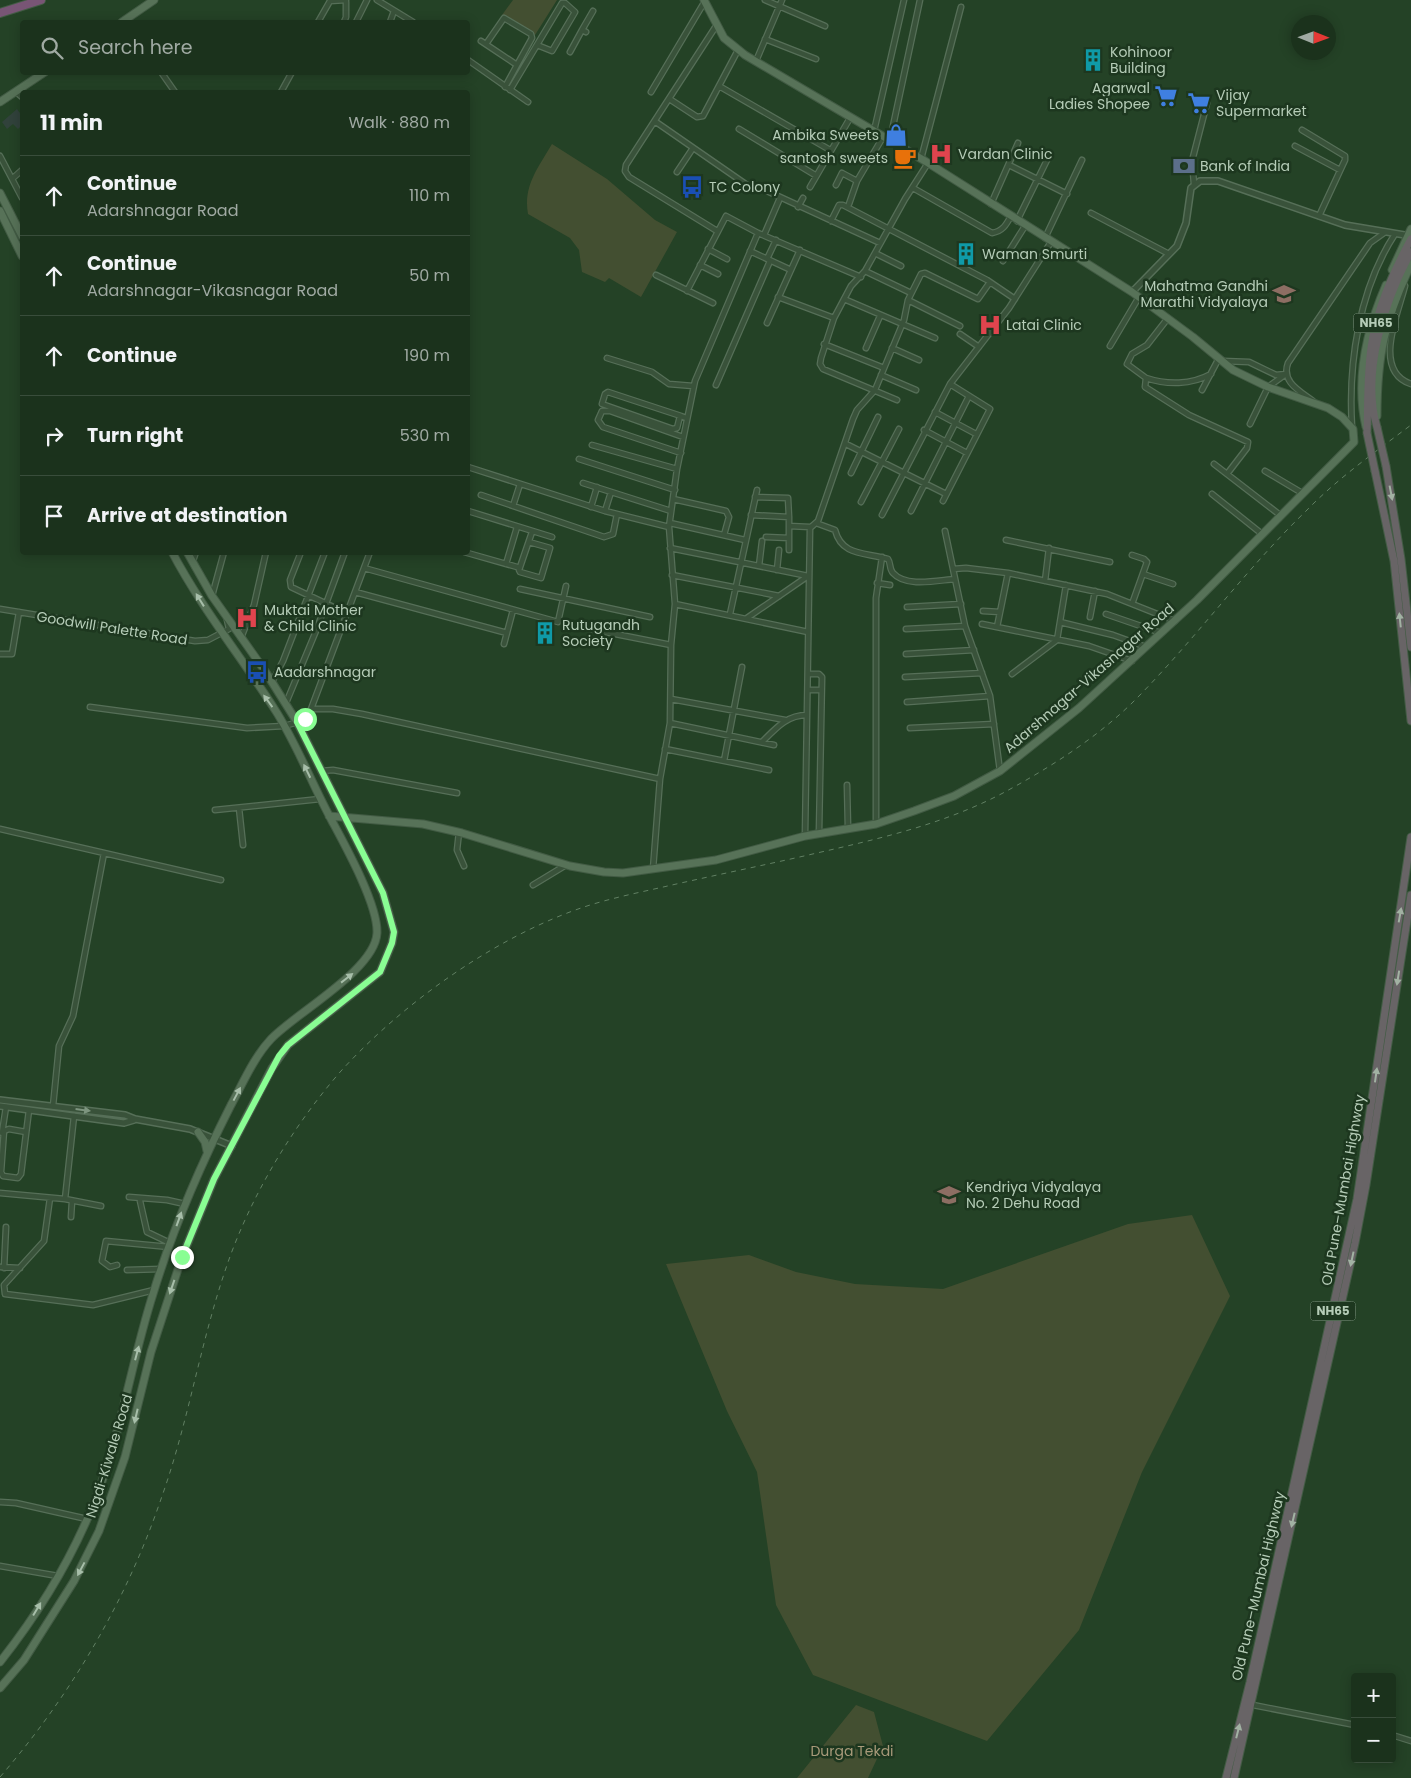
<!DOCTYPE html>
<meta charset="utf-8">
<style>
body{margin:0;font-family:Poppins,sans-serif;background:#243a25;color:#f1f3f6}
.controls{position:absolute;right:15px;bottom:15px;display:grid;overflow:hidden;border-radius:5px;box-shadow:0 2px 12px #0003}
.controls button{width:45px;height:45px;display:grid;place-items:center;padding:0;border:0;border-bottom:1px solid #394d3b;background:#1b321c;color:#f1f3f6;font:25px sans-serif}
.compass{position:absolute;left:1291px;top:15px;width:45px;height:45px;border-radius:50%;background:#1b321c;box-shadow:0 2px 12px #0003;rotate:91deg}
.stop{position:absolute;width:15px;height:15px;margin:-11px;border:4px solid #89fe93;border-radius:50%;background:#fff}
.stop.end{background:#89fe93;border-color:#fff;box-shadow:0 1px 5px #0008}
.list{margin:0;padding:0;list-style:none}
h2{display:flex;justify-content:space-between;align-items:center;height:65px;margin:0;padding:0 20px;font-size:21px}
h2 small{font-size:16px;font-weight:400;color:#a0aaa3}
.list li{display:grid;grid-template-columns:32px 1fr auto;gap:15px;align-items:center;box-sizing:border-box;height:80px;padding:0 20px;border-top:1px solid #394d3b}
.list b{display:block;font-size:19px;white-space:nowrap}
.list p{margin:0;font-size:16px;white-space:nowrap;color:#a0aaa3}
.list em{font-size:16px;font-style:normal;color:#a0aaa3}
.icon{flex:none;width:28px;height:28px;fill:none;stroke:currentColor;stroke-width:2;stroke-linecap:round;stroke-linejoin:round}
.map{position:relative;flex:none;width:1411px;height:1778px;overflow:hidden}
.search{position:absolute;background:#1b321c;box-shadow:0 2px 12px #0003;left:20px;top:20px;width:450px;height:55px;display:flex;align-items:center;gap:12px;box-sizing:border-box;padding:0 18px;border-radius:5px;color:#a0aaa3;font-size:19px}
.panel{position:absolute;background:#1b321c;box-shadow:0 2px 12px #0003;left:20px;top:90px;width:450px;height:465px;border-radius:5px}
.map>svg:first-child{display:block}
</style>
<div class="map">
<svg width="1411" height="1778" viewBox="0 0 1411 1778">
<rect width="100%" height="100%" fill="#244226"/>
<path fill="#31423b" d="M17,109L22,116V125L18,129L13,124L7,129L2,122Z"/>
<path fill="#434f31" d="M513,0H557L535,35L502,15Z
M552,144L607,179L655,220L677,232L641,297L609,278L605,282L582,272L579,250L570,238L528,214C523,186 538,168 552,144Z
M1192,1215L1230,1296L1142,1472L1079,1630L987,1741L813,1675L776,1605L757,1472L727,1411L666,1264L749,1255L796,1272L855,1284L943,1289L1128,1224Z
M856,1705L874,1712L883,1746L868,1778H797Z"/>
<g fill="none" stroke-linecap="round" stroke-linejoin="round">
<defs>
<path id="minor" d="M377,0L413,22
M765,0L825,26
M318,22L330,1L346,0
M344,22L346,17V2
M356,22L367,0
M390,22L394,11
M716,26L626,165L625,171L629,177L717,231
M586,32L582,30L593,11
M765,39L816,59
M481,41L517,65L505,87
M486,44L504,18L531,34L532,38L517,65
M570,52L582,30
M468,60L528,102
M756,61L782,0
M161,72L175,92
M719,86L830,150
M510,90L562,3H565L575,12L552,51L537,45
M16,92L22,97
M281,92L292,72
M651,92L705,1
M671,100L697,117L703,116L738,50
M656,122L747,185L767,191L880,243
M739,129L815,175
M1302,130L1345,156V160L1319,216
M874,131L904,0
M890,140L920,0
M1295,146L1340,170
M0,156L22,198
M921,159L961,7
M1009,165L1067,194
M677,172L693,148
M13,178L22,170
M1194,184L1192,161L1207,103
M836,185L842,173L857,181
M810,187L850,118
M913,188L992,233C1003,231 1006,225 1011,216
M849,204L857,181L883,137
M991,204L1018,143
M798,207L803,198
M1091,213L1169,254
M831,221L839,205H843L987,280L1015,299
M1017,221L1049,156
M764,235L780,198
M1045,238L1082,160
M708,249L727,259
M750,251L791,270
M875,253L901,266
M767,259L776,240
M1003,261L1025,226
M700,265L718,274
M865,271L911,293
M656,275L713,303
M1405,286C1398,314 1372,371 1411,384
M687,291L726,216L758,233L861,277
M778,297L834,318
M844,299L935,338
M908,300L960,326
M1168,318L1147,345L1132,354L1127,364L1146,378L1145,387L1189,415L1248,442L1247,448L1227,474
M767,323L800,250
M960,334L979,347
M824,344L884,368
M1110,346L1139,297
M866,348L880,316
M892,348L919,360
M607,358L652,372L669,384L693,386
M1223,361L1249,362L1276,375L1286,374
M881,375L916,390
M1146,378C1167,385 1191,385 1211,374
M716,385L770,261
M1202,390L1219,358
M897,400L823,369L820,364L821,358L834,318L851,286L865,271L905,199L928,163
M1313,401C1300,391 1281,382 1288,363L1370,243L1384,233
M935,412L976,434
M680,416L677,428L673,429L602,404L605,394L608,392L681,416L686,418
M1250,424L1268,387L1286,374
M1352,427C1348,363 1359,289 1395,234
M924,430L967,453
M846,444L946,494
M592,445L677,469
M681,453L603,427L598,420L602,411H610L683,437
M579,459L675,490
M1214,464L1280,515
M468,467L605,511L669,527
M1265,471L1302,493
M851,473L878,417
M583,483L671,511
M1212,494L1262,534
M481,495L604,537L613,534L617,514
M755,497L788,498L789,517
M673,499L726,511L729,517L724,535
M943,501L990,409L950,384
M861,502L899,429
M513,506L520,484
M591,507L597,487
M468,511L552,537
M605,511L611,492
M911,511L969,396
M751,515L789,517V550
M882,515L950,384L1009,308L1051,242
M670,523L745,540
M816,523L835,530C842,557 866,552 888,559C891,563 889,569 893,573C906,588 939,580 955,579
M789,526L810,527
M945,531L965,626L990,696L1000,771
M766,537L789,538
M1006,540L1110,562
M529,542L550,548L541,578L520,572L519,570L532,532
M670,548L808,576
M301,552L290,580L291,587L346,613
M464,552L517,567
M1132,555L1144,559L1147,562L1132,604
M193,561L196,552
M506,564L517,527
M759,566L762,541
M364,568L558,622L566,586
M953,569L966,568L1008,573L1107,594L1175,621
M777,570L779,550
M1143,574L1173,584
M672,575L779,596
M1045,581L1049,548
M877,583L890,585
M520,589L650,617
M355,592L507,633
M212,596L224,552
M675,604L808,632
M907,607L961,604
M0,609L195,641L208,640L229,629L227,620
M983,611L1000,612
M730,614L757,490
M1106,614L1161,633
M1090,617L1095,591
M747,618L808,576
M1060,622L1113,635L1146,647
M982,624L1089,646L1132,661
M997,627L1008,573
M585,628L671,645
M906,629L965,626
M241,638L254,605L266,552
M504,644L513,610
M0,654H12L19,612
M906,654L974,650
M808,674H819L822,677L819,833
M1012,674L1057,640L1066,585
M905,677L982,673
M272,682L283,661L325,552
M808,690H821
M671,699L785,720
M907,702L990,696
M286,703L316,631L345,552
M90,707L247,728L284,726L302,721L311,709L370,552
M311,709H333L362,714L660,779
M670,723L774,745
M910,728L994,724
M762,742C776,728 787,715 807,715
M665,749L769,770
M724,761L742,667
M321,771L333,770L457,793
M847,785L848,828
M239,808L243,845
M215,810L320,799
M876,824V598L882,557
M0,829L221,880
M459,832L457,850L464,866
M805,836L810,528L818,521L853,419L857,410L875,390L904,320L908,300L921,274L925,273L978,299L990,282
M653,869L660,779L670,723L671,645L675,604L669,527L677,469L695,381L758,233
M533,885L566,865
M53,1106L59,1046L73,1016L104,853
M26,1132L9,1129L4,1131L1,1172L3,1176L18,1178L21,1174L29,1110
M2,1133L6,1107
M0,1193L65,1199L74,1116
M129,1197L167,1200L185,1204
M50,1198L44,1241L4,1285L5,1294L93,1305L154,1290
M65,1199L101,1206
M140,1201L147,1232L170,1243
M71,1217L72,1201
M117,1265L110,1267L102,1261L106,1241L169,1247
M0,1267L20,1268
M4,1268L6,1227
M127,1270L161,1269
M0,1502L16,1503L87,1519
M0,1566L58,1576
M1248,1704L1355,1725
M1392,1735L1411,1741"/>
<path id="tertiary" d="M1132,292L1177,246L1186,223L1191,188L1200,181H1218L1345,225L1411,236
M0,1100L125,1115L135,1119L190,1129L232,1146
M0,1106L124,1123L134,1120"/>
<path id="primary" d="M122,22L154,0
M0,102L45,72
M0,193L22,236
M0,211L22,256
M1392,270L1411,229
M1377,416C1377,354 1385,320 1411,264
M1366,427C1355,380 1367,329 1386,285
M329,816L423,824L462,833L570,866L604,872L623,873L716,860L805,836L876,824L914,811L954,796L1000,771L1079,708L1197,600L1354,442L1353,429L1342,417L1328,408L1268,387L1233,370L1193,337L1132,292L925,161L745,55L724,38L704,0
M198,1132L205,1142L207,1151
M0,1662C38,1614 71,1560 94,1503C121,1435 131,1363 153,1294C173,1228 200,1166 231,1105C243,1083 254,1057 271,1039C297,1012 375,970 377,933C378,905 346,847 332,821C313,786 298,747 277,713C243,659 202,609 172,552
M0,1688L24,1660L74,1581L99,1531L125,1457L151,1352L182,1257L214,1179L272,1068L288,1045L380,972L392,943L394,932L383,893L297,722L265,671L212,596L187,552"/>
<path id="trunk" d="M1377,427C1361,372 1385,300 1411,252
M1367,433C1368,404 1367,376 1371,348C1376,310 1393,272 1411,239
M1386,466L1401,559L1411,647
M1375,471L1394,561L1411,721
M1226,1778L1250,1682L1357,1199L1411,837
M1234,1778L1355,1243L1366,1185L1411,895"/>
<path id="motorway" d="M0,13L41,0"/>
</defs>
<use href="#minor" stroke="#566f58" stroke-width="7"/>
<use href="#tertiary" stroke="#566f58" stroke-width="8"/>
<use href="#primary" stroke="#425b44" stroke-width="9"/>
<use href="#trunk" stroke="#435c45" stroke-width="9"/>
<use href="#motorway" stroke="#435c45" stroke-width="10"/>
<use href="#minor" stroke="#39523a" stroke-width="4.5"/>
<use href="#tertiary" stroke="#39523a" stroke-width="5"/>
<use href="#primary" stroke="#577258" stroke-width="7"/>
<use href="#trunk" stroke="#686466" stroke-width="7"/>
<use href="#motorway" stroke="#785575" stroke-width="8"/>
<path stroke="#618063" stroke-width="1" stroke-dasharray="5 5" stroke-linecap="butt" d="M0,1777C70,1696 126,1602 161,1499C188,1424 200,1344 226,1268C250,1197 292,1127 341,1071C403,1003 494,938 581,908C610,898 642,892 672,885C716,875 760,866 804,856C873,840 940,826 1003,793C1051,767 1100,736 1138,697C1197,637 1246,569 1306,511C1337,479 1375,452 1411,425"/>
<defs>
<path id="trunk-bridge" d="M1377,427L1386,466
M1367,433L1375,471"/>
</defs>
<use href="#trunk-bridge" stroke="#435c45" stroke-width="9" stroke-linecap="butt"/>
<use href="#trunk-bridge" stroke="#686466" stroke-width="7"/>
</g>
<defs><path id="oneway-solid" d="M-6-.8H1V-3.2L6.5 0L1 3.2V.8H-6Z" transform="scale(1.25)"/></defs>
<g fill="#a2b2a3">
<use href="#oneway-solid" transform="translate(1391 493) rotate(79)"/>
<use href="#oneway-solid" transform="translate(1400 620) rotate(-96)"/>
<use href="#oneway-solid" transform="translate(1400 915) rotate(-80)"/>
<use href="#oneway-solid" transform="translate(1398 978) rotate(99)"/>
<use href="#oneway-solid" transform="translate(1376 1075) rotate(-82)"/>
<use href="#oneway-solid" transform="translate(1352 1259) rotate(102)"/>
<use href="#oneway-solid" transform="translate(1293 1520) rotate(103)"/>
<use href="#oneway-solid" transform="translate(1238 1731) rotate(-76)"/>
</g>
<g fill="#a7bea9">
<use href="#oneway-solid" transform="translate(200 600) rotate(-122)"/>
<use href="#oneway-solid" transform="translate(268 701) rotate(-126)"/>
<use href="#oneway-solid" transform="translate(307 771) rotate(-116)"/>
<use href="#oneway-solid" transform="translate(347 978) rotate(-38)"/>
<use href="#oneway-solid" transform="translate(237 1094) rotate(-62)"/>
<use href="#oneway-solid" transform="translate(179 1219) rotate(-70)"/>
<use href="#oneway-solid" transform="translate(172 1287) rotate(109)"/>
<use href="#oneway-solid" transform="translate(137 1353) rotate(-75)"/>
<use href="#oneway-solid" transform="translate(136 1416) rotate(103)"/>
<use href="#oneway-solid" transform="translate(81 1569) rotate(118)"/>
<use href="#oneway-solid" transform="translate(37 1609) rotate(-59)"/>
</g>
<use fill="#7d957f" href="#oneway-solid" transform="translate(83 1110) rotate(7)"/>
<g fill="none" stroke-linecap="round" stroke-linejoin="round">
<path stroke="#89fe93" stroke-width="6" d="M182,1257L214,1179L279,1056L288,1045L380,972L392,943L394,932L383,893L297,722L305,719"/>
</g>
<defs>
<symbol id="building-bare" viewBox="-9 -9 18 18"><path d="M-4-6H4V6H1V3H-1V6H-4ZM-2.5-4.3h1.7v1.8h-1.7ZM.8-4.3h1.7v1.8H.8ZM-2.5-1h1.7V.8h-1.7ZM.8-1h1.7V.8H.8Z" fill="#0f9aa8" stroke="#1d371f" stroke-width="2.5" paint-order="stroke"/></symbol>
<symbol id="supermarket-bare" viewBox="-9 -9 18 18"><path d="M-6-5.5h2.5l.6 2H6L4.5 2H-2.5L-4.4-4H-6ZM-1.5 3.2a1.3 1.3 0 1 0 .1 0ZM3 3.2a1.3 1.3 0 1 0 .1 0Z" fill="#3f7fe0" stroke="#1d371f" stroke-width="2.5" paint-order="stroke"/></symbol>
<symbol id="shop-bare" viewBox="-9 -9 18 18"><path d="M-5-2.5h2.3a2.7 3.5 0 0 1 5.4 0H5L5.5 6h-11ZM-1.5-2.5h3a1.5 2.3 0 0 0-3 0Z" fill="#3f7fe0" stroke="#1d371f" stroke-width="2.5" paint-order="stroke"/></symbol>
<symbol id="hospital-bare" viewBox="-9 -9 18 18"><path d="M-5-5h3v3.5h4V-5h3V5h-3V1.5h-4V5h-3Z" fill="#e0444e" stroke="#1d371f" stroke-width="2.5" paint-order="stroke"/></symbol>
<symbol id="cafe-bare" viewBox="-9 -9 18 18"><path d="M-5.5-4.5H6V0H3Q3 3.5 0 3.5H-2.5Q-5.5 3.5-5.5 0ZM3-3.2v2h1.7v-2ZM-6 4.5H4V6H-6Z" fill="#e8710a" stroke="#1d371f" stroke-width="2.5" paint-order="stroke"/></symbol>
<symbol id="bank-bare" viewBox="-9 -9 18 18"><path d="M-6-4H6V4H-6ZM0-2.3a2.3 2.3 0 1 0 0 4.6a2.3 2.3 0 1 0 0-4.6Z" fill="#5c6f8a" stroke="#1d371f" stroke-width="2.5" paint-order="stroke"/></symbol>
<symbol id="bus-bare" viewBox="-9 -9 18 18"><path d="M-5-6H5V4H4V6H2V4H-2V6H-4V4H-5ZM-3.5-4V0h7V-4ZM-3.5 1.2v1.5H-2V1.2ZM2 1.2v1.5H3.5V1.2Z" fill="#1a4fb4" stroke="#1d371f" stroke-width="2.5" paint-order="stroke"/></symbol>
<symbol id="school-bare" viewBox="-9 -9 18 18"><path d="M0-5L7-2L0 1L-7-2ZM-4 1L0 2.5L4 1V4Q0 6-4 4Z" fill="#8d6e63" stroke="#1d371f" stroke-width="2.5" paint-order="stroke"/></symbol>
</defs>
<g fill-rule="evenodd">
<use href="#building-bare" x="1077" y="44" width="32" height="32"/>
<use href="#supermarket-bare" x="1150" y="80" width="32" height="32"/>
<use href="#supermarket-bare" x="1183" y="87" width="32" height="32"/>
<use href="#shop-bare" x="880" y="119" width="32" height="32"/>
<use href="#hospital-bare" x="925" y="138" width="32" height="32"/>
<use href="#cafe-bare" x="889" y="142" width="32" height="32"/>
<use href="#bank-bare" x="1168" y="150" width="32" height="32"/>
<use href="#bus-bare" x="676" y="171" width="32" height="32"/>
<use href="#building-bare" x="950" y="238" width="32" height="32"/>
<use href="#school-bare" x="1268" y="278" width="32" height="32"/>
<use href="#hospital-bare" x="974" y="309" width="32" height="32"/>
<use href="#hospital-bare" x="231" y="602" width="32" height="32"/>
<use href="#building-bare" x="529" y="617" width="32" height="32"/>
<use href="#bus-bare" x="241" y="656" width="32" height="32"/>
<use href="#school-bare" x="933" y="1179" width="32" height="32"/>
</g>
<g text-anchor="middle" stroke-width="5" stroke-linejoin="round" paint-order="stroke">
<g fill="#1d371f" stroke="#879f89" stroke-width="1">
<rect x="1353.5" y="313.5" width="45" height="19" rx="4"/>
<rect x="1310.5" y="1301.5" width="45" height="19" rx="4"/>
</g>
<g font-size="12" font-weight="bold" fill="#b5ccb7">
<text x="1376" y="327">NH65</text>
<text x="1333" y="1315">NH65</text>
</g>
<g font-size="14" fill="#b5ccb7" stroke="#1d371f" text-anchor="start">
<text x="1110" y="57">Kohinoor<tspan x="1110" dy="16">Building</tspan></text>
<text x="1150" y="93" text-anchor="end">Agarwal<tspan x="1150" dy="16">Ladies Shopee</tspan></text>
<text x="1216" y="100">Vijay<tspan x="1216" dy="16">Supermarket</tspan></text>
<text x="879" y="140" text-anchor="end">Ambika Sweets</text>
<text x="958" y="159">Vardan Clinic</text>
<text x="888" y="163" text-anchor="end">santosh sweets</text>
<text x="1200" y="171">Bank of India</text>
<text x="709" y="192">TC Colony</text>
<text x="982" y="259">Waman Smurti</text>
<text x="1268" y="291" text-anchor="end">Mahatma Gandhi<tspan x="1268" dy="16">Marathi Vidyalaya</tspan></text>
<text x="1006" y="330">Latai Clinic</text>
<text x="264" y="615">Muktai Mother<tspan x="264" dy="16">&amp; Child Clinic</tspan></text>
<text x="562" y="630">Rutugandh<tspan x="562" dy="16">Society</tspan></text>
<text x="274" y="677">Aadarshnagar</text>
<text x="966" y="1192">Kendriya Vidyalaya<tspan x="966" dy="16">No. 2 Dehu Road</tspan></text>
</g>
<g font-size="14" fill="#b5ccb7" stroke="#1d371f">
<text transform="translate(112 628) rotate(9)" y="5">Goodwill Palette Road</text>
<text transform="translate(1089 678) rotate(-41)" y="5">Adarshnagar-Vikasnagar Road</text>
<text transform="translate(1343 1190) rotate(-80)" y="5">Old Pune–Mumbai Highway</text>
<text transform="translate(109 1456) rotate(-73)" y="5">Nigdi-Kiwale Road</text>
<text transform="translate(1258 1586) rotate(-77)" y="5">Old Pune–Mumbai Highway</text>
</g>
<g font-size="14" fill="#a89a7a" stroke="#1d371f">
<text x="852" y="1756">Durga Tekdi</text>
</g>
</g>
</svg>
<div class="controls">
<button>+</button>
<button>−</button>
</div>
<svg class="compass" viewBox="-18 -18 36 36"><path d="M0-13l5 13h-10z" fill="#e53935"/><path d="M0 13l5-13h-10z" fill="#a0aaa3"/></svg>
<div class="stop" style="left:305px;top:719px"></div>
<div class="stop end" style="left:182px;top:1257px"></div>
<div class="search"><svg class="icon" aria-label="search" viewBox="0 0 24 24"><circle cx="10" cy="10" r="6"/><path d="M15 15l6 6"/></svg>Search here</div>
<section class="panel">
<h2>11 min<small>Walk · 880 m</small></h2>
<ul class="list">
<li><svg class="icon" aria-label="ahead" viewBox="0 0 24 24"><path d="M12 20V5M6 11l6-6 6 6"/></svg><div><b>Continue</b><p>Adarshnagar Road</p></div><em>110 m</em></li>
<li><svg class="icon" aria-label="ahead" viewBox="0 0 24 24"><path d="M12 20V5M6 11l6-6 6 6"/></svg><div><b>Continue</b><p>Adarshnagar-Vikasnagar Road</p></div><em>50 m</em></li>
<li><svg class="icon" aria-label="ahead" viewBox="0 0 24 24"><path d="M12 20V5M6 11l6-6 6 6"/></svg><div><b>Continue</b></div><em>190 m</em></li>
<li><svg class="icon" aria-label="right" viewBox="0 0 24 24"><path d="M7 20v-9h11M14 6l5 5-5 5"/></svg><div><b>Turn right</b></div><em>530 m</em></li>
<li><svg class="icon" aria-label="arrive" viewBox="0 0 24 24"><path d="M6 21V4h12l-3 4 3 4H6"/></svg><div><b>Arrive at destination</b></div></li>
</ul>
</section>
</div>
